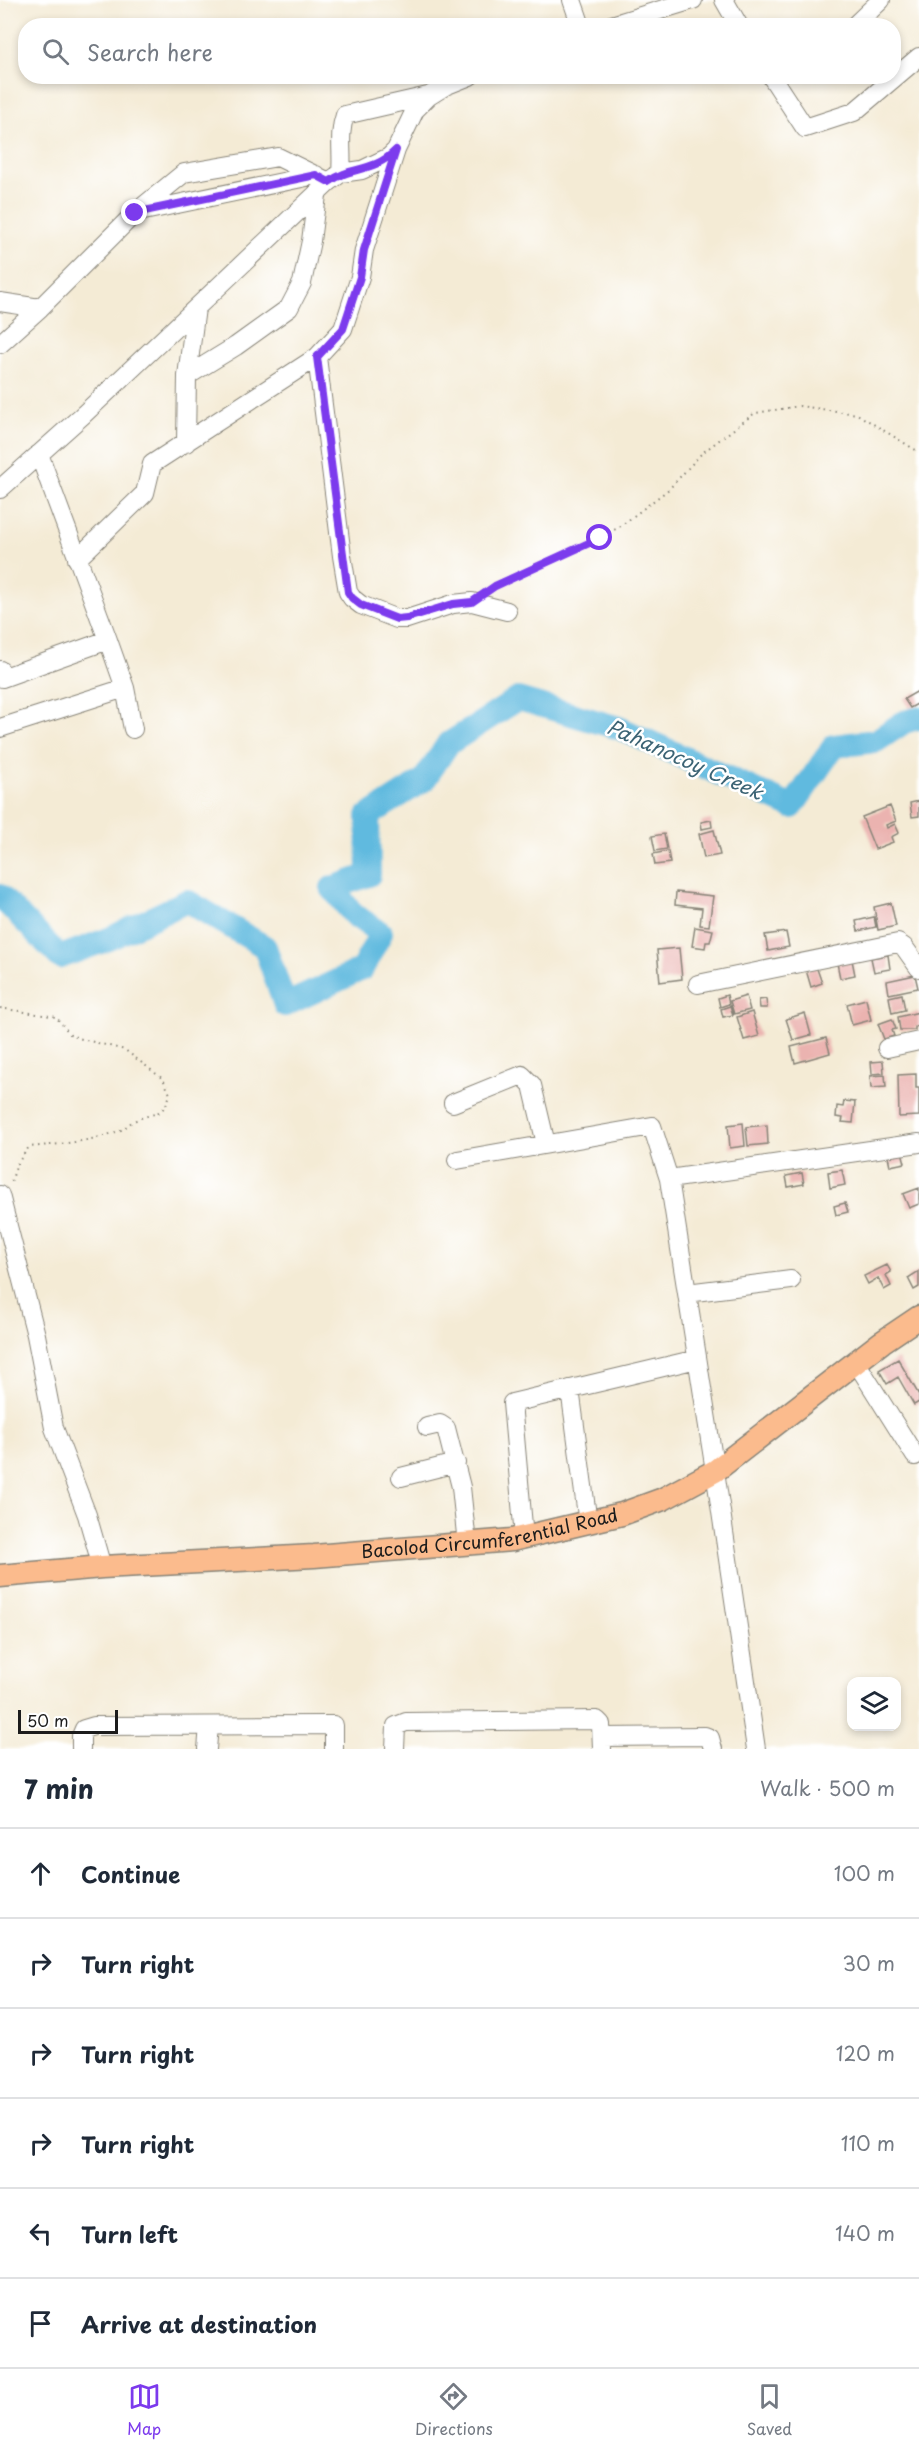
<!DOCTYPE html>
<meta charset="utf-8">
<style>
body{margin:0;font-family:"Playpen Sans",sans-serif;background:#f2f2f3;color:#1f2937}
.controls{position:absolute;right:18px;bottom:18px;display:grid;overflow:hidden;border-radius:12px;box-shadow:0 3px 9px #0003}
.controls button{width:54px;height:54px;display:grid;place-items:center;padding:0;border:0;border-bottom:2px solid #e0e1e3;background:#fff;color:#1f2937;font:30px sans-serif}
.scale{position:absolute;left:18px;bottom:15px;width:100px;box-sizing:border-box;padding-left:6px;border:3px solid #1c1c1c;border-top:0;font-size:16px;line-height:21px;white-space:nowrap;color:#1c1c1c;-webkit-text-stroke:4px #fff;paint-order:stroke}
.stop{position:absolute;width:18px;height:18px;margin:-14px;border:4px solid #7c3aed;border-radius:50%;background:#fff}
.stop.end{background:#7c3aed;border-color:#fff;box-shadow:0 2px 6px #0008}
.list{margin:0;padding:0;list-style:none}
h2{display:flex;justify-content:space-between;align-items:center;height:78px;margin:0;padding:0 24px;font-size:26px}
h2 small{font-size:20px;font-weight:400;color:#747a83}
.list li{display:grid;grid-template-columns:39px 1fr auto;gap:18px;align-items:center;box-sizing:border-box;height:90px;padding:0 24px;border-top:2px solid #e0e1e3}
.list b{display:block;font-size:22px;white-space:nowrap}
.list em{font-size:20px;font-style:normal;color:#747a83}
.icon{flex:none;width:33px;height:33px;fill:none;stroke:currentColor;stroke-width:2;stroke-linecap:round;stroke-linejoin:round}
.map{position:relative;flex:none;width:919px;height:1749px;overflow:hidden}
.search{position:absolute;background:#fff;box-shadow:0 3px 9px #0003;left:18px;right:18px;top:18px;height:66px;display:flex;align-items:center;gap:15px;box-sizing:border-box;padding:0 21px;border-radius:24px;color:#747a83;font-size:22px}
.sheet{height:618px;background:#fff}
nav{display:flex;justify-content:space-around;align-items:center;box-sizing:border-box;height:84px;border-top:2px solid #e0e1e3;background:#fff;font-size:16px;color:#747a83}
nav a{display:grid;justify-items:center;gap:3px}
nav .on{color:#7c3aed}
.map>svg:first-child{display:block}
</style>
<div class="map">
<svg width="919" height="1749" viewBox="0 0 919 1749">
<rect width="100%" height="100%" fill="#fff"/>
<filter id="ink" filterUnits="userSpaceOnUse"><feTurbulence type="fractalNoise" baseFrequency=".0167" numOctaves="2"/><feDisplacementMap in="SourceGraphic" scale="12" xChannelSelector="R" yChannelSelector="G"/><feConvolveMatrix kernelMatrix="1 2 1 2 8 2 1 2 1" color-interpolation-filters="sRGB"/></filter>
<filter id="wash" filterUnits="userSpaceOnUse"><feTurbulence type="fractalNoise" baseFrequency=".008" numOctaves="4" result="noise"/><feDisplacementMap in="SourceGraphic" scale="24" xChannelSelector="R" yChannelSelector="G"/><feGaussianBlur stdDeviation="1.35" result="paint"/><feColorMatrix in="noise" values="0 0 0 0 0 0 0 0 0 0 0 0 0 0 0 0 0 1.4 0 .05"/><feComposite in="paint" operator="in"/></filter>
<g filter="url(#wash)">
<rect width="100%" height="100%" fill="#f4ebd5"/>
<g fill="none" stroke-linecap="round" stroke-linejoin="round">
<path stroke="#61badf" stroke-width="24" d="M0,896L60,957L109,939L187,901L265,947L285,1005L362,969L381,933L354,915L332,888L369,875L368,816L424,780L448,744L518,699L619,728L792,807L834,746L876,741L904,722L919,718"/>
</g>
<g id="blocks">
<path fill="#ebb3b0" d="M918,691L919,703L910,708L904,699Z
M919,801V816L912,817L910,803Z
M890,806L896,821L886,825L887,828L895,824L899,833L891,837L893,842L875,849L862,817Z
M711,820L712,827L702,829L701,822Z
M714,830L720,855L704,858L699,834Z
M664,834L667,849L655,851L652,836Z
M668,851L670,863L655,865L653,854Z
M676,892L713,896L709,926L700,925L702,908L675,905Z
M891,903L896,926L878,930L874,907Z
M874,917L876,927L858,931L856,921Z
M695,927L713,930L710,942H706L705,948L692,946Z
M786,932L789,947L768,951L765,935Z
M679,948L682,979L660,982L657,950Z
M888,955L890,969L874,972L871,958Z
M852,960L855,975L840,978L837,963Z
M816,966L822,983L811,987L806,970Z
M915,975L918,988L889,994L887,981Z
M902,994L905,1010L892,1013L889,997Z
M727,995L729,1004L720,1007L718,998Z
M746,996L750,1010L734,1014L730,1001Z
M766,999L767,1008H760L759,1000Z
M866,999L871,1020L852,1025L847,1004Z
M730,1006L733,1015L723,1017L721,1009Z
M752,1012L759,1036L744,1040L737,1017Z
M919,1012V1026L915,1027V1030H900L898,1017Z
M805,1013L811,1035L793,1040L786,1019Z
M892,1019L896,1029L892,1030L894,1036L884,1039L878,1024Z
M826,1038L830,1053L795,1063L791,1047Z
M883,1061L884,1073L872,1074L871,1062Z
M916,1074V1088H919V1116L899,1117L898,1075Z
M885,1075L886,1087L871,1088L870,1076Z
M844,1101L855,1102L853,1123L842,1122L843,1118L836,1117L837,1106L843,1107Z
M743,1123L745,1146L730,1148L728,1125Z
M767,1125L768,1144L748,1146L746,1127Z
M901,1148L905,1163L890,1166L887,1151Z
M842,1170L845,1185L830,1188L828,1172Z
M802,1173L804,1184L788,1187L786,1176Z
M919,1188V1204L909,1208L903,1194Z
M845,1203L848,1212L836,1215L834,1206Z
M887,1265L891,1272L886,1275L891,1286L884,1290L878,1278L868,1284L864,1276Z
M919,1271V1287L914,1290L908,1278Z
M898,1359L919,1395V1402L914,1405L898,1377L887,1384L879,1370Z"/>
</g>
</g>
<g filter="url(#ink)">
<use href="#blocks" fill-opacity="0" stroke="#888478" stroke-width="1.5"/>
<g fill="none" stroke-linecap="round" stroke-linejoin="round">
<defs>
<path id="minor" d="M572,0L581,26
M724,0L739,26
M608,26L693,0
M854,26L881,0
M771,76L805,128L854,112L919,57
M341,173C343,152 338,135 345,115L428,96
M139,212L316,175
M0,302L40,308
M0,344L40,308L135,213L184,173L278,157L329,182
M317,357L342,556L348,592L352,598L361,605L397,619H407L453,604L472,602L507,611
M187,376L236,346L289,308L302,283L311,241L317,195
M186,443L187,376L196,308
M39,454L108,640
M0,489L83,415L329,182L341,173L362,170L389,157L396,150L415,110L429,96L445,86L470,76
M77,559L145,493L152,464L317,357L343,329L360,277L364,250L396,150
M0,670L2,678L108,640L125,688L133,729
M0,728L125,688
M698,984L898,943L904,947L919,968
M887,1048L919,1041
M453,1103L522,1075L532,1085L546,1144
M457,1160L652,1126L669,1179L715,1471L756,1749
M669,1179L919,1143
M0,1195L36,1335L54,1428L87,1515L102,1567
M687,1293L791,1280
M856,1362L915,1456
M570,1389L588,1523
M427,1427L440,1424L446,1428L461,1487L467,1544
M401,1477L456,1463
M524,1537L512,1403L697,1359
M602,1737L705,1736L710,1738L713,1749
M81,1749V1736L84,1729L94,1726L334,1725V1749
M207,1749L209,1726
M395,1749L396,1726L406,1722L597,1720L601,1724L602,1749"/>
<g id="major">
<path id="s1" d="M0,1576L102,1567L314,1556L512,1540L622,1514L663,1499L715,1471L882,1342L919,1317"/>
</g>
</defs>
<use href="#minor" stroke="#888478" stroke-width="20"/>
<use href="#major" stroke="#888478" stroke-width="25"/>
<path stroke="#888478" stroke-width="2" stroke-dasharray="1.5 4.5" stroke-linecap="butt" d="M490,590L618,528L669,489L702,453L755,413L800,406L857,414L919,452
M0,1008L56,1017L70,1034L78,1038L125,1050L163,1079L170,1094C164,1117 154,1112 136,1120C130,1122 127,1127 121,1130C91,1142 61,1144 29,1147L17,1164L10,1185"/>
<use href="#minor" stroke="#fff" stroke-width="18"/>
<use href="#major" stroke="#fbbb8d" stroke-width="22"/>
</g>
</g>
<g fill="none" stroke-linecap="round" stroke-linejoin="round" filter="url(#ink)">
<path stroke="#7c3aed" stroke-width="8" d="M135,213L316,175L329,182C352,165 372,174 396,150L364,250L360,277L343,329L317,357L348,592L352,598L361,605L397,619L407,618L453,604L472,602L495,586L600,538"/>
</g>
<g text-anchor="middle" stroke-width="5" stroke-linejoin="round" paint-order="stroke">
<g font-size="18" fill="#1c1c1c" stroke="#fff">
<text dy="6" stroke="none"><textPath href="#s1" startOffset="492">Bacolod Circumferential Road</textPath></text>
</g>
<g font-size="20" font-style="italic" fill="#3b6374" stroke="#fff">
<text transform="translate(685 760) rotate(24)" y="7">Pahanocoy Creek</text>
</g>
</g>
</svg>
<div class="controls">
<button><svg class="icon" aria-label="layers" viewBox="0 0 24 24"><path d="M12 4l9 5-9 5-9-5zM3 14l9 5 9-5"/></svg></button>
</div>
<div class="scale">50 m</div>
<div class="stop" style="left:600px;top:538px"></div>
<div class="stop end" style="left:135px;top:213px"></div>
<div class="search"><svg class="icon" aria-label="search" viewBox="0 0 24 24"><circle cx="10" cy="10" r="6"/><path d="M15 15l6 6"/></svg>Search here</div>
</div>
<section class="sheet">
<h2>7 min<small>Walk · 500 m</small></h2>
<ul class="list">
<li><svg class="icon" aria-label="ahead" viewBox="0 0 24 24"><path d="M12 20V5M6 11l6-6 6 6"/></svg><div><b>Continue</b></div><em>100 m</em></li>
<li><svg class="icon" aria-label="right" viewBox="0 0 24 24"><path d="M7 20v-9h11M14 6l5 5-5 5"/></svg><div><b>Turn right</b></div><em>30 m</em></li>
<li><svg class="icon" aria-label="right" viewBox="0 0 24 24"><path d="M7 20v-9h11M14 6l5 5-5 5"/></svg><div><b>Turn right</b></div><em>120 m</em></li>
<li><svg class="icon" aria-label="right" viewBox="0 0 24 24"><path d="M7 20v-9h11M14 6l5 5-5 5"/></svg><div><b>Turn right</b></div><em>110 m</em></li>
<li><svg class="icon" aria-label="left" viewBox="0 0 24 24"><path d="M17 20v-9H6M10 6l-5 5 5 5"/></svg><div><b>Turn left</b></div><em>140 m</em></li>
<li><svg class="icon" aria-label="arrive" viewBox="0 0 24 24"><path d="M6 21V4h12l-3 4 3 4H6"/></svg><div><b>Arrive at destination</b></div></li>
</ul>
</section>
<nav>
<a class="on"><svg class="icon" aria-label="map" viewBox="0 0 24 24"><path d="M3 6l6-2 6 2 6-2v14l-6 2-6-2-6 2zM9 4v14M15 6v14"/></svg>Map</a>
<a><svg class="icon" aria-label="directions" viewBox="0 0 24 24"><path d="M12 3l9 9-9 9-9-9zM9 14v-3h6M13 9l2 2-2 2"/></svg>Directions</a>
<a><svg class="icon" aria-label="saved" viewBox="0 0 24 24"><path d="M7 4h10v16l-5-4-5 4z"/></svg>Saved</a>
</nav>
